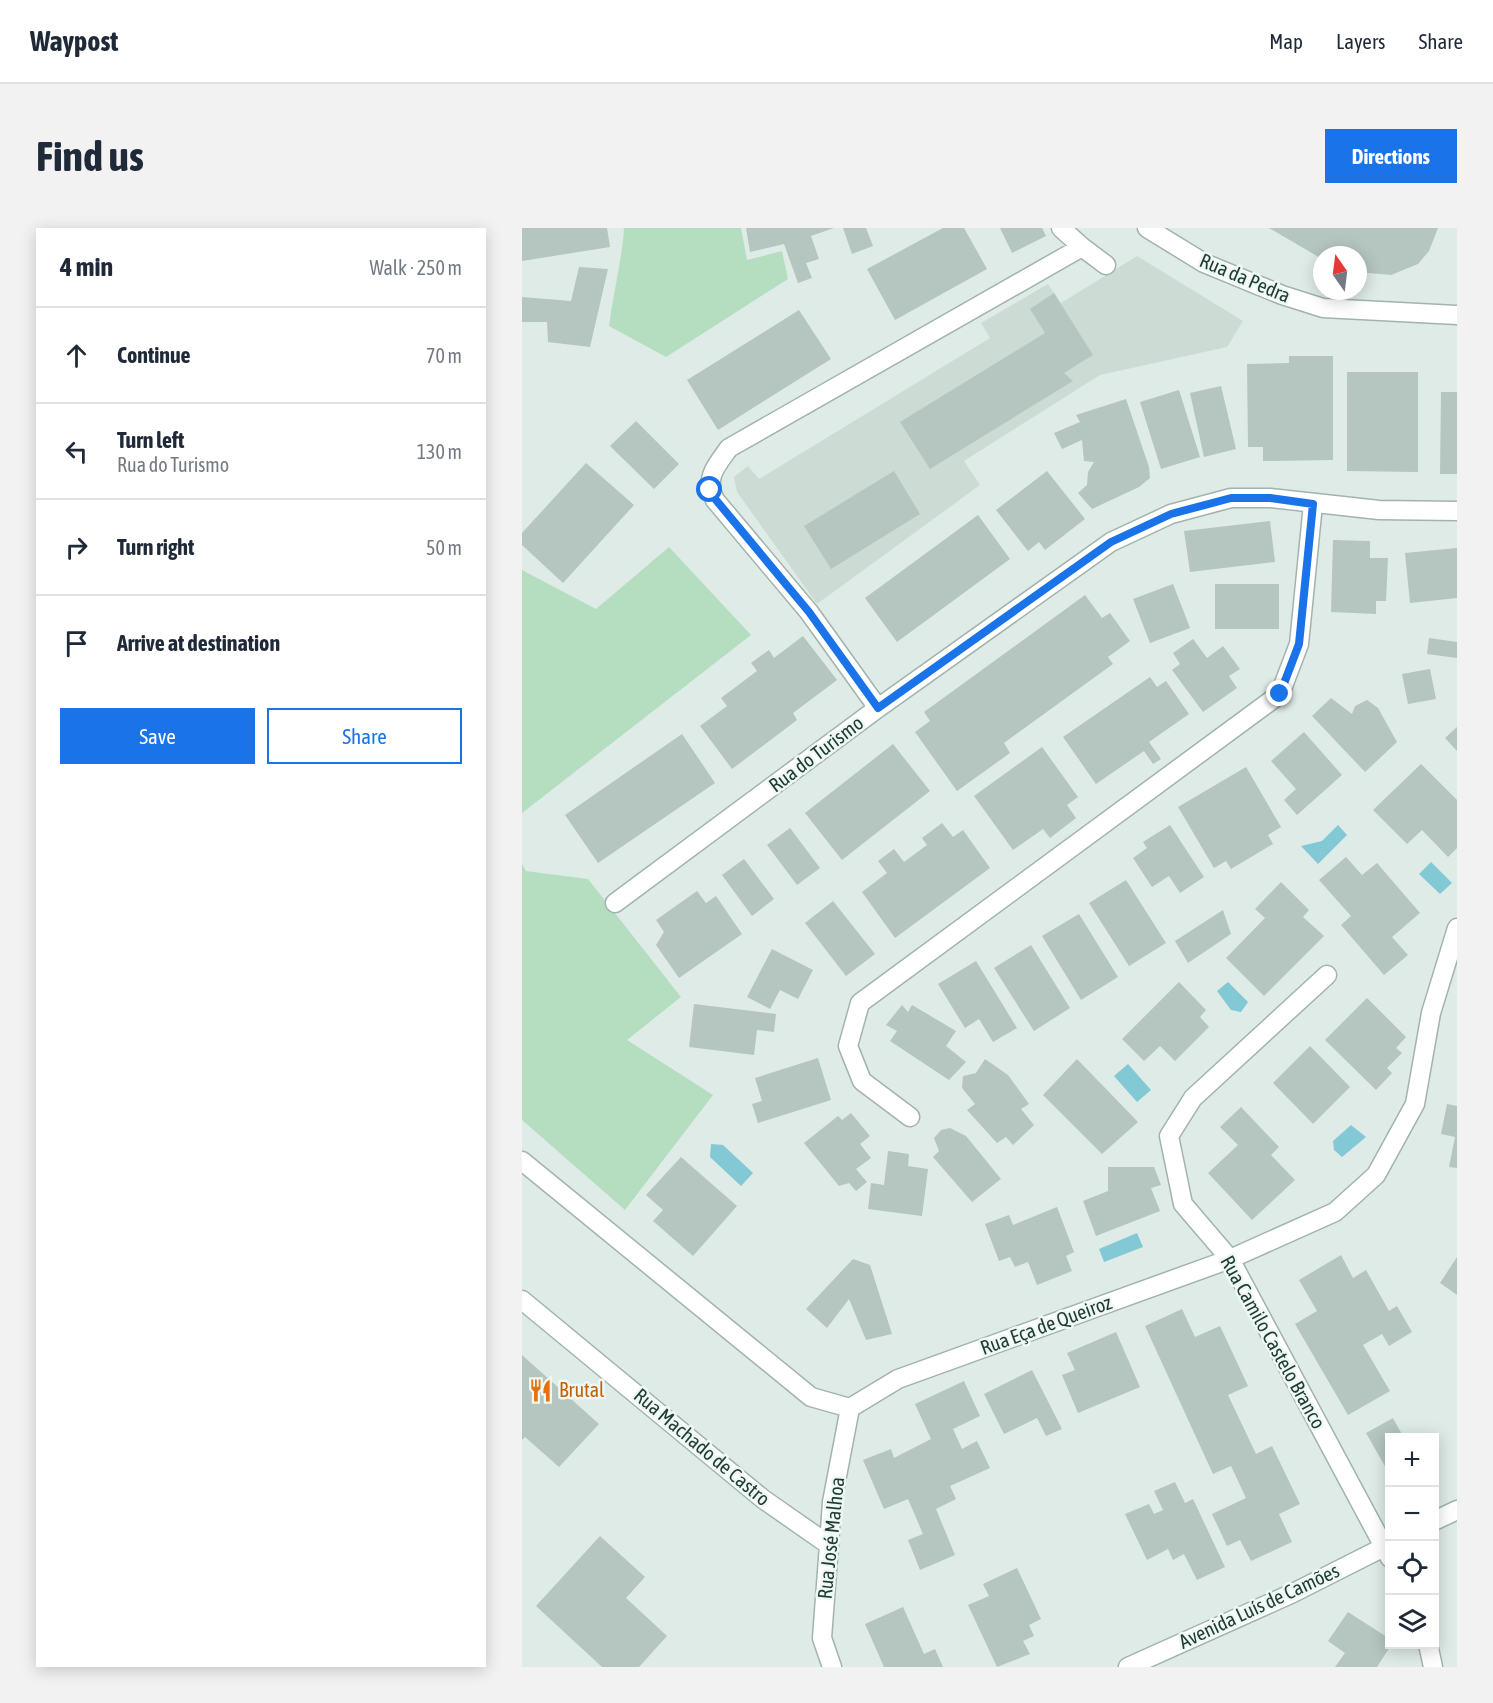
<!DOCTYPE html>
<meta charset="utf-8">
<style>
body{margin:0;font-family:"Asap Condensed",sans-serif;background:#f2f2f3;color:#1f2937}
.controls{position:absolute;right:18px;bottom:18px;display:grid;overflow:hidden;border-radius:0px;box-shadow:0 3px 15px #0003}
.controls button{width:54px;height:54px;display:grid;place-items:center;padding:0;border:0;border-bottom:2px solid #e0e1e3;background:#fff;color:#1f2937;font:30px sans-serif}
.compass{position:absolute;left:791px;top:18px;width:54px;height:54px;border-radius:50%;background:#fff;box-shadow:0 3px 15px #0003;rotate:346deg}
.stop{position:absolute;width:18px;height:18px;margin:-14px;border:4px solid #1a73e8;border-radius:50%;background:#fff}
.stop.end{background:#1a73e8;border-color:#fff;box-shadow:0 2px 6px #0008}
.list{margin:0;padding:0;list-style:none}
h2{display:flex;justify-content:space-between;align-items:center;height:78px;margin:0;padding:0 24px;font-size:26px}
h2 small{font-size:20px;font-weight:400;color:#747a83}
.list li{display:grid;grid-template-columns:39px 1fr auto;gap:18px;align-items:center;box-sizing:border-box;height:96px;padding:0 24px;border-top:2px solid #e0e1e3}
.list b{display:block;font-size:22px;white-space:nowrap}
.list p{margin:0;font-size:20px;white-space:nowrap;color:#747a83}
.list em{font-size:20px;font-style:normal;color:#747a83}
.actions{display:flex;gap:12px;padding:18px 24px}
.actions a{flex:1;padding:14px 0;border:2px solid #1a73e8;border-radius:0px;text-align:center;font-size:21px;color:#1a73e8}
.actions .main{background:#1a73e8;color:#fff}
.icon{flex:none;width:33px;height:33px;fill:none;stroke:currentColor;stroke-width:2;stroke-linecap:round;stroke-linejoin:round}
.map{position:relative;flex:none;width:935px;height:1439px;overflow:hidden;border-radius:0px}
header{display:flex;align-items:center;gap:36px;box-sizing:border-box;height:84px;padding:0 30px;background:#fff;border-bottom:2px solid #e0e1e3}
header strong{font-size:28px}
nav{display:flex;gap:33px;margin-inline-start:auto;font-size:21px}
.intro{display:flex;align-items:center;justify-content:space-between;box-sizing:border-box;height:144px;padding:0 36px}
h1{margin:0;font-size:42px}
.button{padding:15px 27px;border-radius:0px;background:#1a73e8;color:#fff;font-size:21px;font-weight:700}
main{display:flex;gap:36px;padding:0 36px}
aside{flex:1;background:#fff;border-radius:0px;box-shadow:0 3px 15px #0003}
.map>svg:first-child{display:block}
</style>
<header>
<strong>Waypost</strong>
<nav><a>Map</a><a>Layers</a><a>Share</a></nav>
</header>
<div class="intro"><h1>Find us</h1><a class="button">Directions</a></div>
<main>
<aside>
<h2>4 min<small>Walk · 250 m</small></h2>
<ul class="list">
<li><svg class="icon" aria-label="ahead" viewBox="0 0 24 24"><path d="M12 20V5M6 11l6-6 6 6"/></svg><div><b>Continue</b></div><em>70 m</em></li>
<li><svg class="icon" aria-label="left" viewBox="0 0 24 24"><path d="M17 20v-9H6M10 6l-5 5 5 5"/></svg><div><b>Turn left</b><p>Rua do Turismo</p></div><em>130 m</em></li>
<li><svg class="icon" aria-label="right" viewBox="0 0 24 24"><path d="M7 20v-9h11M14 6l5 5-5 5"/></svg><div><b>Turn right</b></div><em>50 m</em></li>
<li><svg class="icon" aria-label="arrive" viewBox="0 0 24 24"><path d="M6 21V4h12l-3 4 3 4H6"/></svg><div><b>Arrive at destination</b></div></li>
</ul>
<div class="actions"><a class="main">Save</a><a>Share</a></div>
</aside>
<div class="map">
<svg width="935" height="1439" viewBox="0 0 935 1439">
<rect width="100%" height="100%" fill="#dfebe6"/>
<path fill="#cddbd5" d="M615,28L721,93L705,119L578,147L442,233L458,257L295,376L215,264L212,249L226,238L237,251L468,110L459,95L526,56L539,75Z"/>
<path fill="#b5dec1" d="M102,0H219L225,32L260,23L266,51L144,129L87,98C91,65 100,33 102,0Z
M147,319L229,407L0,585V342L74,381Z
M0,636L4,643L66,651L159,769L105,812L191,867L103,982L0,892Z"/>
<path fill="#82c8d5" d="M816,597L825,607L796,636L779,618L800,613Z
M909,634L930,655L918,666L897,646Z
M706,754L726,774L719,784L709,782L695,763Z
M606,836L629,862L615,874L592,848Z
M829,897L844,909L820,929L812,922L811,913Z
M189,916L201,917L231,945L219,958L188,929Z
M615,1005L621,1019L582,1034L577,1021Z"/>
<path fill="#b4c6bf" d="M0,0H85L88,19L0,33Z
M224,0H312L289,8L297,31L284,35L290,50L276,55L262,16L228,24Z
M321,0H344L351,18L330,26Z
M421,0H442L465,41L373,92L345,41Z
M478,0H520L524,8L490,25Z
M747,0H916L907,23L896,36L869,47L836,44V27H800V31Z
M57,39L86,41L68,119L26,114L25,94H0V69L49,73Z
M532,65L571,127L542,145L551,153L408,241L378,194L523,105L508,81Z
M277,82L309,131L196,202L165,152Z
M767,128H811V232L741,233V219H726L725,136L767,135Z
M825,144H896V244L825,243Z
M699,158L714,221L682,229L668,165Z
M657,162L678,229L639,241L618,174Z
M919,164H935V246H918Z
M604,171L627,239L628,250L617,259L570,281L556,265L565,257L566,244L572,234L562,233L560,212L540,221L532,205L558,194L554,187Z
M114,193L157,236L132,261L88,218Z
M64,235L112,277L41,355L0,317V305Z
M372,243L398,286L309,341L282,298Z
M525,243L563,291L523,322L517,314L506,323L474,282Z
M456,287L488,331L375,414L343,370Z
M748,293L753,334L668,344L662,303Z
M811,312L848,313V330H866L864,373H854V386L809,384Z
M935,320V370L888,375L883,325Z
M651,356L668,400L628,415L611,371Z
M693,356H757V401H693Z
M563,367L580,390L588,385L608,413L586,429L591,436L482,515L488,525L435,563L393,504L408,493L402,484Z
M281,408L315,452L271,485L275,492L210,541L178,498L205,478L199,470L235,443L229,435L247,422L252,430Z
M907,410L935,414V430L905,426Z
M671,411L685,430L701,418L718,441L707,448L715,460L681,484L650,442L658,436L651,425Z
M908,441L914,471L886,476L880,446Z
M628,449L635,459L644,453L667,486L627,514L639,531L631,536L622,523L574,556L541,509Z
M809,470L830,486L833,478L845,472L856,480L875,514L843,544L790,488Z
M935,499V523L923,510Z
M782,504L820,547L775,587L762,572L774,561L749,533Z
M160,506L193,555L76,635L43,587Z
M371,516L408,563L320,632L283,585Z
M520,519L556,569L545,577L554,590L528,610L521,601L491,622L452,568Z
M899,536L935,572V620L926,629L900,602L885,616L851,582Z
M724,539L759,599L746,607L751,616L709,641L704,633L692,640L656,579Z
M420,595L431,609L441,602L468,640L373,710L340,664L365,645L356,633L372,621L382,634L405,617L400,610Z
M648,597L682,649L658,665L647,648L630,659L611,630L625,620L621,614Z
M268,600L298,640L275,657L245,617Z
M824,629L840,647L855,635L898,685L870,709L886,727L862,747L819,697L829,688L797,652Z
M222,631L252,671L230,688L200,647Z
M604,652L644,715L607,738L567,675Z
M759,654L787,682L781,689L802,708L742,768L704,730L743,690L733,681Z
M175,663L184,675L194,668L220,706L157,750L134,717L142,704L134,692Z
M311,673L353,726L324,748L283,695Z
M701,682L709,706L666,735L653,713Z
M557,686L596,749L559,772L520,708Z
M509,717L548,780L512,803L472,740Z
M250,721L291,742L276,771L258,762L248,781L225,769Z
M454,733L495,800L471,814L457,791L443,800L416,756Z
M657,754L684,782L678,789L687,799L653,833L638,818L622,833L600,811Z
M845,770L884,809L874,820L880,825L865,840L870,845L854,862L803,812Z
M172,776L254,786L252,804L235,802L232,827L167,819Z
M380,777L386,784L390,777L434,803L424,818L444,834L427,852L368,813L375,803L364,797Z
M788,818L828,859L791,896L751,855Z
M296,830L309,872L236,895L230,876L240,873L233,850Z
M463,831L486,847L507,876L499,881L512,897L491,917L484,909L475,915L445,882L453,876L440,860L441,848L454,845Z
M555,831L616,894L580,926L521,867Z
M925,876L935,878V940L927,939L933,909L919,906Z
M719,879L757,919L749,927L773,952L730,992L686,945L716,917L698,899Z
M329,885L348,908L338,916L349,930L334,941L345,954L334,963L327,955L317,958L282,915L316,888L320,892Z
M428,900L444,908L479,951L450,974L411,929L417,923L412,910L419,902Z
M366,923L387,926L386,938L406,941L400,988L346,981L349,955L362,957Z
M159,929L215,978L171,1028L131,993L141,982L124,967Z
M586,939H632L639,957L629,960L638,983L574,1008L561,973L586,963Z
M535,979L552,1024L544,1028L550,1043L515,1057L506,1034L493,1039L488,1029L477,1033L463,996L487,987L491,997Z
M819,1027L831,1050L844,1042L867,1083L875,1078L890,1104L867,1118L860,1106L841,1117L868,1163L826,1187L773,1096L795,1083L777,1052Z
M935,1029V1067L918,1055Z
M331,1031L348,1037L370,1106L344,1112L327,1071L305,1100L284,1081Z
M660,1081L673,1109L698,1098L726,1158L706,1167L734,1226L750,1218L778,1276L757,1286L770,1314L729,1333L718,1312L705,1318L690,1286L724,1270L709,1238L691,1246L623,1098Z
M594,1104L618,1159L556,1185L540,1147L553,1142L545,1125Z
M0,1127L77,1196L37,1239L3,1209L0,1212Z
M510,1142L540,1201L524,1208L515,1190L482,1206L462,1166Z
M442,1153L458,1188L431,1201L440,1221L455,1213L468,1240L428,1258L434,1271L414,1281L433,1327L398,1342L386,1312L401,1306L386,1271L362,1281L341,1232L369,1221L372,1230L409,1211L393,1176Z
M871,1190L882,1210H868V1247L844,1205Z
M653,1254L663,1275L671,1271L703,1339L675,1352L662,1326L651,1332L646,1321L625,1332L603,1286L627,1276L632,1286L641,1282L632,1263Z
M78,1308L123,1349L104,1370L145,1408L117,1439H80L14,1378Z
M495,1340L519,1391L507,1397L512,1408L501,1413L508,1426L475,1439L446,1377L467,1368L461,1356Z
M381,1379L402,1426L413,1421L421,1439H362L343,1396Z
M826,1384L868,1411V1416H870L855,1439H813L823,1425L806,1413Z"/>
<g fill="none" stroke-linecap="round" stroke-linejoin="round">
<defs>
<path id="minor" d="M560,19L584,37
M356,480L287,384L193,272C182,250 194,238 207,220L560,19L539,0
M93,675L356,480L589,314L649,286L709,270H748L857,282L935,283
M805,747L671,870L647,908L661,976L708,1031L868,1330
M388,889L340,853L326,818L338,775L758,466L777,416L791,276
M0,933L289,1169L328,1180L376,1151L708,1031L813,984L854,947L893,876L909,785L935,700
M0,1072L241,1271L307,1317
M906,1416L911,1439
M310,1439L300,1410L307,1317L310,1274L328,1180"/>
<path id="tertiary" d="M625,0L682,35L760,67L801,80L935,87
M912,1293L935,1282
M606,1439L771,1365L868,1316"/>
</defs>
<use href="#minor" stroke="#a2b3ad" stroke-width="21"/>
<use href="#tertiary" stroke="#a2b3ad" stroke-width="21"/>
<use href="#minor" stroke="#fff" stroke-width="18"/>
<use href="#tertiary" stroke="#fff" stroke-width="18"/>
</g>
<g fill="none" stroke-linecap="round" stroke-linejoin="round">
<path stroke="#1a73e8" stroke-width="8" d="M188,262L194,272L287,384L356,480L589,314L649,286L709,270H748L791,276L777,416L758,466"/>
</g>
<defs>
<symbol id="restaurant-bare" viewBox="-9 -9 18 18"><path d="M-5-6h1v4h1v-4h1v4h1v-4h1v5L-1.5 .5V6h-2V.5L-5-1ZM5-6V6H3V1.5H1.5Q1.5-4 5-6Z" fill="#e8710a" stroke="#eff8f3" stroke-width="2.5" paint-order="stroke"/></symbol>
</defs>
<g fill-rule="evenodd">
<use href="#restaurant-bare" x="2" y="1146" width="33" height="33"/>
</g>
<g text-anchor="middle" stroke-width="5" stroke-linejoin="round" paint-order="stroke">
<g font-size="20" fill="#1f3c34" stroke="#eff8f3">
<text transform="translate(723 50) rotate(23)" y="7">Rua da Pedra</text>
<text transform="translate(294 526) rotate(-37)" y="7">Rua do Turismo</text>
<text transform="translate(524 1097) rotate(-20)" y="7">Rua Eça de Queiroz</text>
<text transform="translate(751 1114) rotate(61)" y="7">Rua Camilo Castelo Branco</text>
<text transform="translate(180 1219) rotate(40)" y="7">Rua Machado de Castro</text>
<text transform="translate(309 1310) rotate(-84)" y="7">Rua José Malhoa</text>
<text transform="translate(737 1378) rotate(-25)" y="7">Avenida Luís de Camões</text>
</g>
<g font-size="20" fill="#c56008" stroke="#eff8f3" text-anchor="start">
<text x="37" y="1169">Brutal</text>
</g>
</g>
</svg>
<div class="controls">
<button>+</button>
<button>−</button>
<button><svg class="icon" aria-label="locate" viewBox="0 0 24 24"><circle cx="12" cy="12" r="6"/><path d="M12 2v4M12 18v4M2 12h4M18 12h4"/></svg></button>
<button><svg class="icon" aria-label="layers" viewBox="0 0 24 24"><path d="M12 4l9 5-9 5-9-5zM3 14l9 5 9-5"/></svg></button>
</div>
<svg class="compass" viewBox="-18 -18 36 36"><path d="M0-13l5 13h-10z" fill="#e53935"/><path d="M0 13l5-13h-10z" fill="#747a83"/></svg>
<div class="stop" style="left:188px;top:262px"></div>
<div class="stop end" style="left:758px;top:466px"></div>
</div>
</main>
